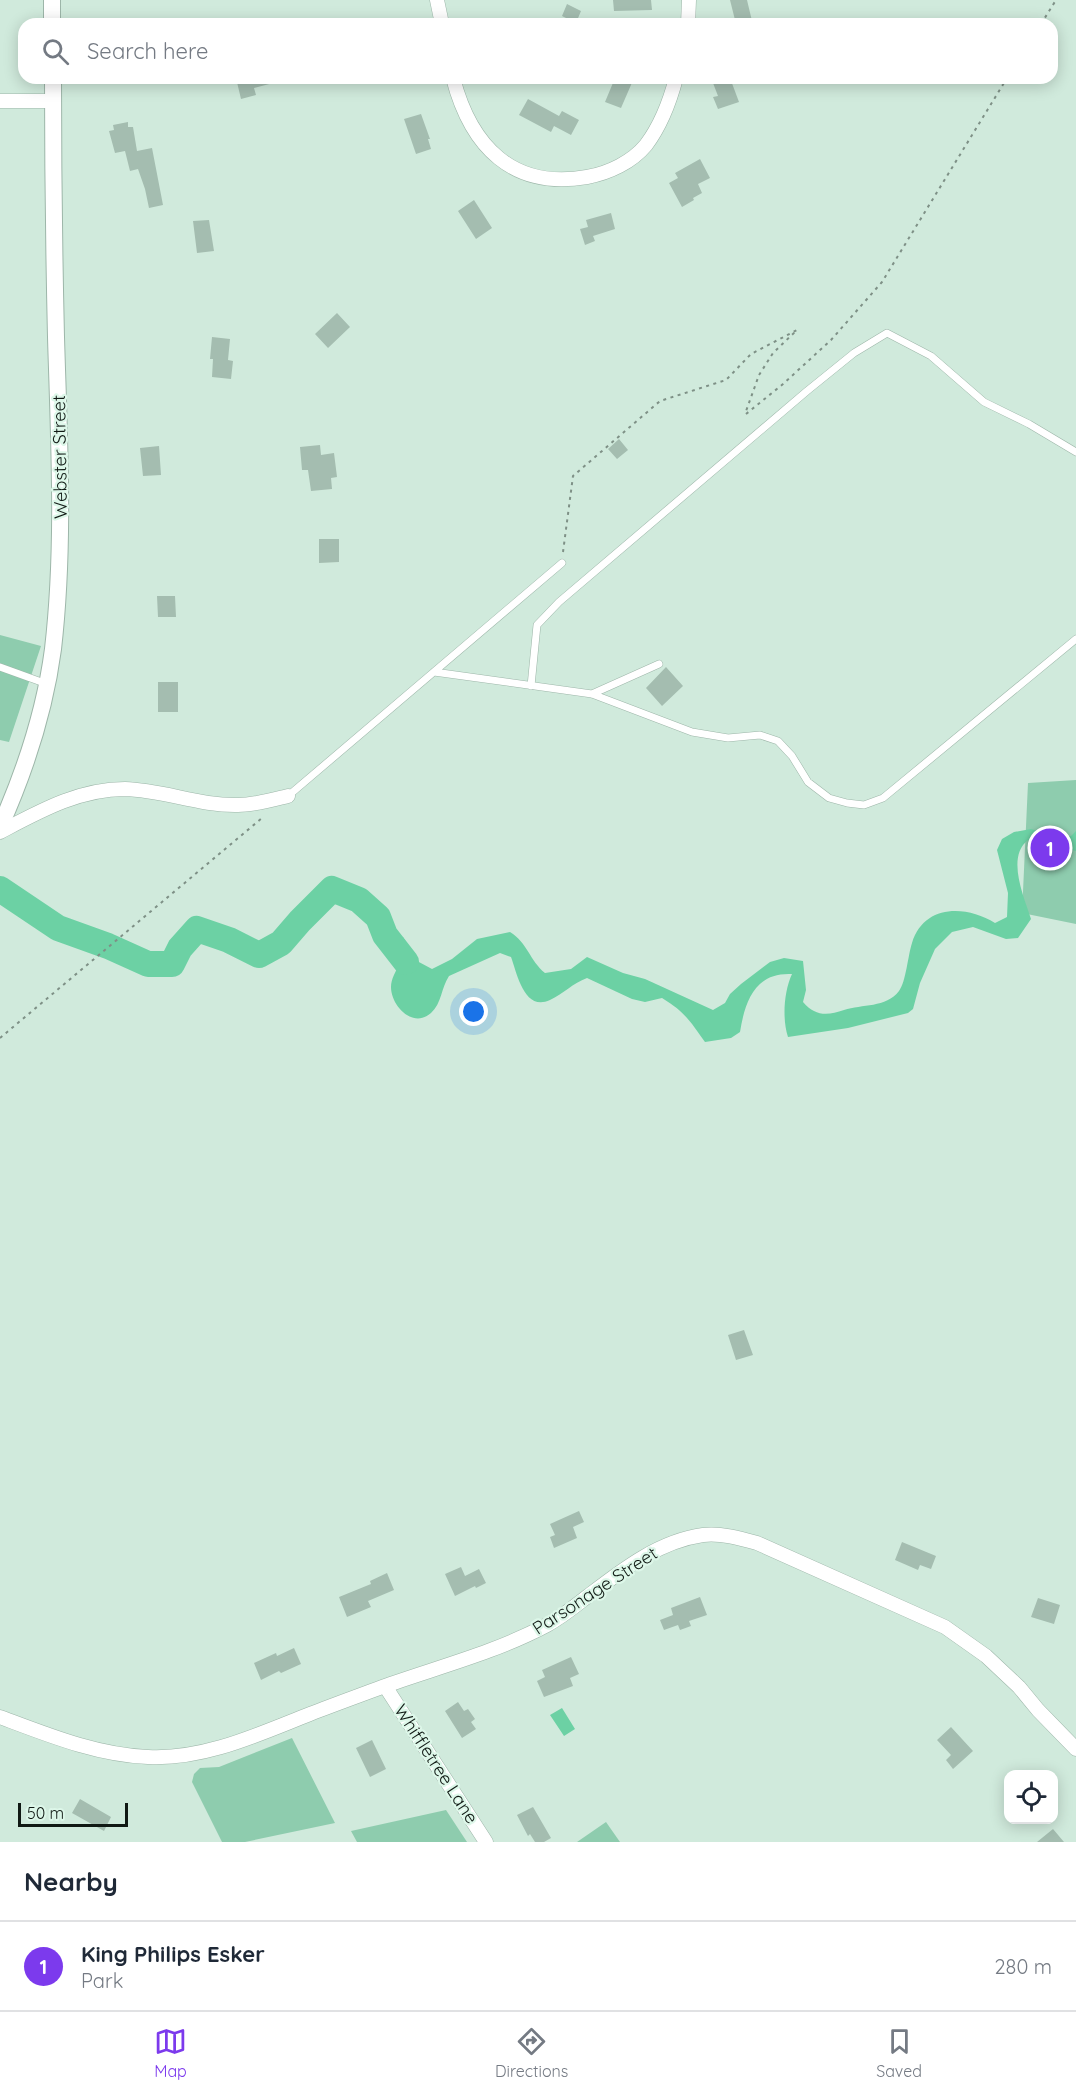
<!DOCTYPE html>
<style>
body{margin:0;font-family:Quicksand,sans-serif;background:#f6f6f7;color:#1f2937}
.controls{position:absolute;right:18px;bottom:18px;display:grid;overflow:hidden;border-radius:12px;box-shadow:0 3px 15px #0003}
.controls button{width:54px;height:54px;display:grid;place-items:center;padding:0;border:0;border-bottom:2px solid #e0e1e3;background:#fff;color:#1f2937;font:30px sans-serif}
.scale{position:absolute;left:18px;bottom:15px;width:110px;box-sizing:border-box;padding-left:6px;border:3px solid #101914;border-top:0;font-size:16px;line-height:21px;white-space:nowrap;color:#101914;-webkit-text-stroke:4px #ddf7e9;paint-order:stroke}
.you{position:absolute;left:474px;top:1012px;width:21px;height:21px;margin:-15px;border:4px solid #fff;border-radius:50%;background:#1a73e8;box-shadow:0 0 0 9px #1a73e833}
.badge{display:grid;place-items:center;width:39px;height:39px;border-radius:50%;background:#7c3aed;color:#fff;font-size:20px;font-weight:700}
.pin{position:absolute;translate:-50% -50%;border:3px solid #fff;box-shadow:0 2px 6px #0006}
.list{margin:0;padding:0;list-style:none}
h2{display:flex;justify-content:space-between;align-items:center;height:78px;margin:0;padding:0 24px;font-size:26px}
h2 small{font-size:20px;font-weight:400;color:#747a83}
.list li{display:grid;grid-template-columns:39px 1fr auto;gap:18px;align-items:center;box-sizing:border-box;height:90px;padding:0 24px;border-top:2px solid #e0e1e3}
.list b{display:block;font-size:22px;white-space:nowrap}
.list p{margin:0;font-size:20px;white-space:nowrap;color:#747a83}
.list em{font-size:20px;font-style:normal;color:#747a83}
.icon{flex:none;width:33px;height:33px;fill:none;stroke:currentColor;stroke-width:2;stroke-linecap:round;stroke-linejoin:round}
.map{position:relative;flex:none;width:1076px;height:1842px;overflow:hidden}
.search{position:absolute;background:#fff;box-shadow:0 3px 15px #0003;left:18px;right:18px;top:18px;height:66px;display:flex;align-items:center;gap:15px;box-sizing:border-box;padding:0 21px;border-radius:18px;color:#747a83;font-size:22px}
.sheet{height:168px;background:#fff}
nav{display:flex;justify-content:space-around;align-items:center;box-sizing:border-box;height:84px;border-top:2px solid #e0e1e3;background:#fff;font-size:16px;color:#747a83}
nav a{display:grid;justify-items:center;gap:3px}
nav .on{color:#7c3aed}
.map>svg:first-child{display:block}
</style>
<div class="map">
<svg width="1076" height="1842" viewBox="0 0 1076 1842">
<rect width="100%" height="100%" fill="#d0eadc"/>
<path fill="#8eccae" d="M0,635L41,646L9,742L0,740Z
M1076,780V924L1022,913L1028,783Z
M292,1738L335,1823L245,1842H222L192,1782L194,1774L200,1768L219,1767Z
M446,1810L467,1842H357L351,1831Z
M606,1822L620,1842H577Z"/>
<path fill="#6cd1a4" d="M1031,829L1057,837L1071,836L1076,831V851L1039,841L1028,840C1006,857 1024,897 1031,919L1018,938L1006,939L973,927L952,932L935,949L920,983L913,1009L908,1013L848,1028L788,1037C782,1019 784,991 792,974C755,972 745,1001 740,1032L731,1038L705,1042C690,1021 685,1012 662,998L645,1002L632,999L587,978C573,983 563,994 550,1000C524,1012 517,973 511,957L500,953L449,976C441,988 442,1003 431,1013C413,1029 391,1006 391,987C391,979 396,971 399,965L385,935L403,937L417,961L432,969L452,959L477,939L510,932C527,942 530,961 545,973L571,969L587,957L623,973L645,979L713,1010L725,1003L730,994L741,984L770,962L784,958L803,961L806,990L803,1002C815,1016 827,1016 844,1010C862,1004 886,1008 899,991C906,982 908,955 912,943C924,904 966,905 995,923L1007,917L1008,893L997,850L1002,839L1014,832Z
M562,1708L575,1729L564,1736L550,1715Z"/>
<g fill="none" stroke-linecap="round" stroke-linejoin="round">
<path stroke="#6cd1a4" stroke-width="26" d="M0,889L58,928L108,946L148,964H172L180,948L197,929L229,940L259,955L281,943L300,921L332,889L359,900L378,917L385,935L406,962"/>
</g>
<path fill="#a4bdb0" d="M613,0H651L652,10L614,11Z
M730,0H747L752,21L736,24Z
M567,4L581,11L576,23L562,16Z
M236,78H277V82L254,88L256,95L241,99Z
M615,78H634L621,108L605,102Z
M730,78L739,102L718,109L713,97L718,96L713,83Z
M528,99L559,116L562,111L579,120L571,135L554,126L551,132L519,115Z
M421,114L430,139H428L431,149L416,154L404,119Z
M128,122V127H133L137,151L152,148L163,205L149,208L145,189L138,169L130,171L125,151L115,153L109,131L114,130L113,125Z
M700,159L710,178L698,184L702,193L693,198L694,200L682,207L669,183L678,178L675,173Z
M474,200L492,228L476,239L458,211Z
M611,213L615,229L593,236L595,241L585,245L580,229L588,227L586,220Z
M209,220L214,251L197,253L193,221Z
M337,313L350,327L328,348L315,334Z
M212,337L230,339L228,360L233,361L231,379L212,377L213,359H210Z
M619,439L628,450L617,459L608,449Z
M320,445L321,455L334,453L337,477L331,478L332,489L311,491L308,470H302L300,447Z
M159,446L161,475L143,476L140,448Z
M319,539H339V562L319,563Z
M157,596H175L176,617H158Z
M666,667L683,686L662,706L646,688Z
M158,682H178V712H158Z
M744,1330L753,1355L736,1360L728,1335Z
M579,1511L584,1522L573,1527L577,1538L554,1548L550,1537L555,1535L550,1524Z
M902,1542L936,1556L931,1569L920,1565L918,1570L895,1560Z
M461,1567L465,1576L479,1569L486,1583L476,1588L475,1586L455,1596L445,1574Z
M387,1573L394,1590L368,1601L371,1607L347,1617L339,1597L371,1584L370,1581Z
M700,1597L707,1615L689,1621L691,1626L680,1630L678,1625L664,1630L660,1620L673,1615L671,1608Z
M1038,1598L1060,1605L1054,1624L1031,1617Z
M294,1648L301,1664L281,1673L279,1671L261,1680L254,1663L276,1653L277,1656Z
M571,1657L579,1674L570,1678L573,1686L544,1697L537,1681L545,1677L542,1670Z
M458,1702L464,1711L468,1709L475,1719L471,1722L476,1729L462,1738L445,1711Z
M951,1727L973,1751L953,1769L946,1760L951,1755L937,1740Z
M372,1740L386,1769L370,1777L356,1748Z
M80,1799L111,1817L104,1831L72,1813Z
M533,1807L551,1838L544,1842H535L530,1834L528,1836L517,1815Z
M1053,1829L1064,1842H1037Z"/>
<g fill="none" stroke-linecap="round" stroke-linejoin="round">
<defs>
<path id="service" d="M0,667L47,684
M434,672L592,694L692,732L728,738L760,735L778,741L792,756L808,782L829,798L847,803L864,805L883,798L1076,639
M531,686L537,625L559,602L807,391L854,353L887,333L931,356L984,402L1029,424L1076,452
M592,694L659,664
M288,796L562,563"/>
<path id="minor" d="M437,0L442,24
M688,24L689,0
M453,78C471,147 513,190 587,177C609,173 632,162 646,145C661,125 670,101 676,78
M0,101H53
M0,832C40,811 79,789 125,789C163,790 200,806 238,805C255,805 272,800 288,796
M385,1686L486,1842
M0,1717C48,1735 97,1755 148,1757C204,1760 259,1734 310,1714C333,1705 358,1696 382,1687C438,1667 494,1653 547,1625C562,1617 575,1606 588,1596C622,1570 659,1541 703,1535C721,1533 739,1538 757,1543L945,1627L986,1656L1019,1687L1038,1710L1076,1749"/>
<path id="tertiary" d="M52,0V24
M0,827C25,771 45,710 53,649C65,545 59,441 56,337C54,251 53,164 53,78"/>
</defs>
<use href="#service" stroke="#9db6a9" stroke-width="8"/>
<use href="#minor" stroke="#9db6a9" stroke-width="15"/>
<use href="#tertiary" stroke="#9db6a9" stroke-width="18"/>
<path stroke="#7e9086" stroke-width="2" stroke-dasharray="3 4.5" stroke-linecap="butt" d="M1041,24L1056,0
M746,414L783,384L831,340L882,282L1007,78
M563,552L573,476L660,401L726,380L751,354L797,330L773,353L759,375L745,414
M0,1038L262,818"/>
<use href="#service" stroke="#fff" stroke-width="7"/>
<use href="#minor" stroke="#fff" stroke-width="14"/>
<use href="#tertiary" stroke="#fff" stroke-width="16"/>
</g>
<g text-anchor="middle" stroke-width="4.5" stroke-linejoin="round" paint-order="stroke">
<g font-size="18" fill="#101914" stroke="#ddf7e9">
<text transform="translate(60 457) rotate(-91)" y="6">Webster Street</text>
<text transform="translate(595 1591) rotate(-33)" y="6">Parsonage Street</text>
<text transform="translate(436 1764) rotate(57)" y="6">Whiffletree Lane</text>
</g>
</g>
</svg>
<div class="controls">
<button><svg class="icon" aria-label="locate" viewBox="0 0 24 24"><circle cx="12" cy="12" r="6"/><path d="M12 2v4M12 18v4M2 12h4M18 12h4"/></svg></button>
</div>
<div class="scale">50 m</div>
<div class="you"></div>
<div class="pin badge" style="left:1050px;top:848px">1</div>
<div class="search"><svg class="icon" aria-label="search" viewBox="0 0 24 24"><circle cx="10" cy="10" r="6"/><path d="M15 15l6 6"/></svg>Search here</div>
</div>
<section class="sheet">
<h2>Nearby<small></small></h2>
<ul class="list">
<li><span class="badge">1</span><div><b>King Philips Esker</b><p>Park</p></div><em>280 m</em></li>
</ul>
</section>
<nav>
<a class="on"><svg class="icon" aria-label="map" viewBox="0 0 24 24"><path d="M3 6l6-2 6 2 6-2v14l-6 2-6-2-6 2zM9 4v14M15 6v14"/></svg>Map</a>
<a><svg class="icon" aria-label="directions" viewBox="0 0 24 24"><path d="M12 3l9 9-9 9-9-9zM9 14v-3h6M13 9l2 2-2 2"/></svg>Directions</a>
<a><svg class="icon" aria-label="saved" viewBox="0 0 24 24"><path d="M7 4h10v16l-5-4-5 4z"/></svg>Saved</a>
</nav>
